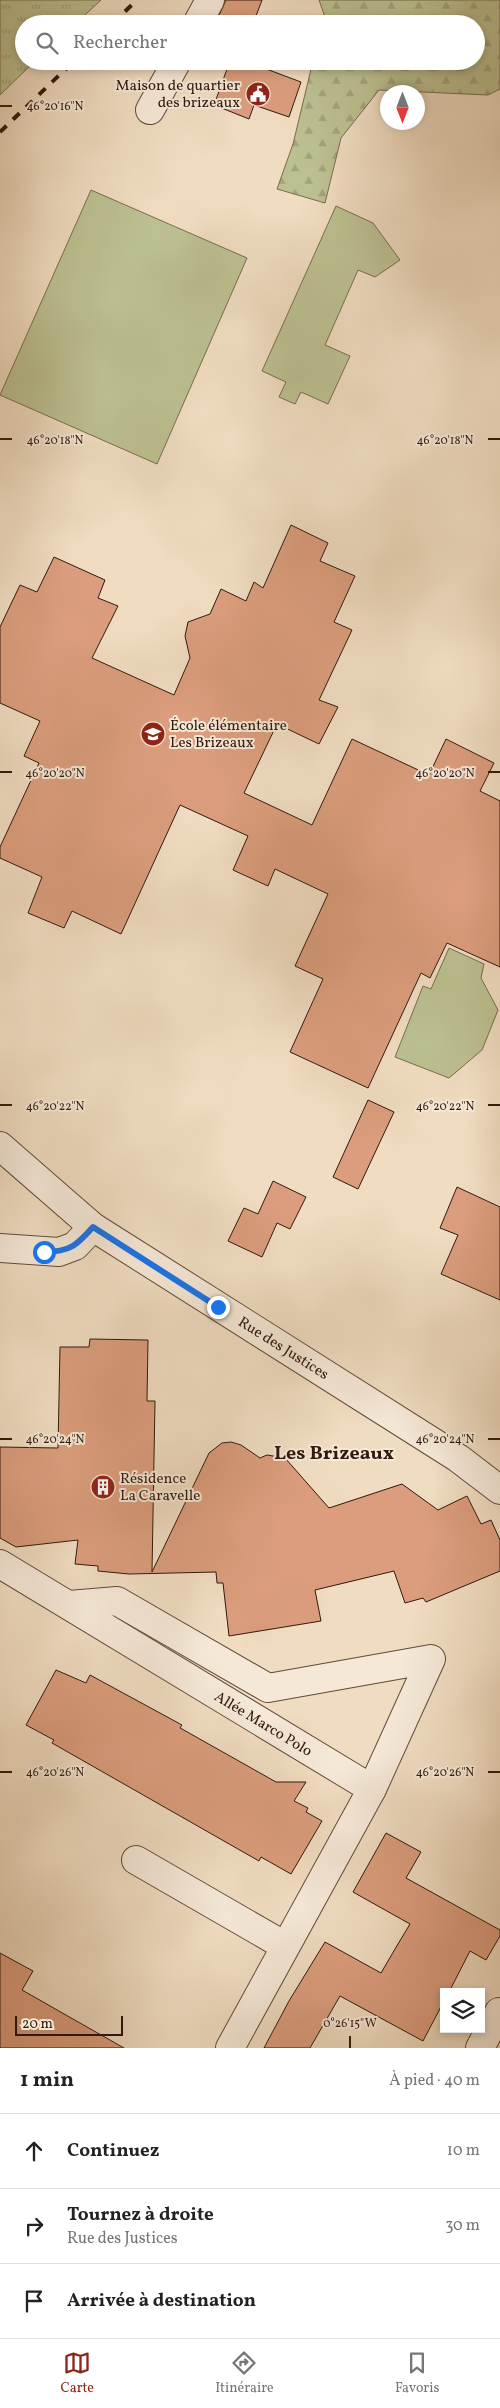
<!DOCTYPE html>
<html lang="fr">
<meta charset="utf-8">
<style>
body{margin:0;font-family:Vollkorn,serif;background:#f2f2f2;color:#222}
.controls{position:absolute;right:15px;bottom:15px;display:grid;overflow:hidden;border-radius:0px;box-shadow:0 2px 8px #0003}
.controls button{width:45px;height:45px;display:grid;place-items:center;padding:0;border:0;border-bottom:1px solid #e0e0e0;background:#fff;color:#222;font:25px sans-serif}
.compass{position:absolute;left:380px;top:85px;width:45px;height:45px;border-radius:50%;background:#fff;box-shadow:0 2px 8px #0003;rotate:180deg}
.scale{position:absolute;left:15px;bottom:12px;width:108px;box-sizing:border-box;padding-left:5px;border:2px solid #31190c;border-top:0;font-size:14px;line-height:18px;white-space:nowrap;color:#31190c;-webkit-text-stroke:4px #f5e8d7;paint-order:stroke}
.stop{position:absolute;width:15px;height:15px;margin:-11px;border:4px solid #1a73e8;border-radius:50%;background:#fff}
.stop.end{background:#1a73e8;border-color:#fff;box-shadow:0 1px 5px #0008}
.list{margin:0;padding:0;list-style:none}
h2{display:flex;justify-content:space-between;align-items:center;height:65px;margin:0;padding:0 20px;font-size:21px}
h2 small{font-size:16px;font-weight:400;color:#767676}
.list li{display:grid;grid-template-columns:32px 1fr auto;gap:15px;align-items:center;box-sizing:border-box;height:75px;padding:0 20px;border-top:1px solid #e0e0e0}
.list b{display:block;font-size:19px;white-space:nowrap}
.list p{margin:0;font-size:16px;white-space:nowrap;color:#767676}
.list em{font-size:16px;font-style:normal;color:#767676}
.icon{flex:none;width:28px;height:28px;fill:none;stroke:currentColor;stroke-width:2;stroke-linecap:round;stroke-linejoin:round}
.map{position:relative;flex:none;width:500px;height:2048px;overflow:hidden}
.search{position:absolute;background:#fff;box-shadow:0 2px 8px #0003;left:15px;right:15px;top:15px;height:55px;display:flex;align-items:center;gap:12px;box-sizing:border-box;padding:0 18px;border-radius:28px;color:#767676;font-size:19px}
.sheet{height:290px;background:#fff}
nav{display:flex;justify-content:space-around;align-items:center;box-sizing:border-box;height:70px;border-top:1px solid #e0e0e0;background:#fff;font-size:14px;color:#767676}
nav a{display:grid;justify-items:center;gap:2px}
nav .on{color:#8f2418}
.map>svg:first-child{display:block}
</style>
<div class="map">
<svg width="500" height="2048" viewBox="0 0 500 2048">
<defs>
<pattern id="grass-tufts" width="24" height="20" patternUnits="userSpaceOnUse" patternTransform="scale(1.25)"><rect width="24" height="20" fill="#bcc091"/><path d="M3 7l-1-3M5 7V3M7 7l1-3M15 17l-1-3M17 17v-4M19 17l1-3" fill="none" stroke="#a2a47c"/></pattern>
<pattern id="forest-firs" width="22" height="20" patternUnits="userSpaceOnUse" patternTransform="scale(1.25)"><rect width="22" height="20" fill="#bcc091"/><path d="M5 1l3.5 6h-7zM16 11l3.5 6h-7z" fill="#a2a47c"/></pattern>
</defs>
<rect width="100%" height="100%" fill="#f0dcc1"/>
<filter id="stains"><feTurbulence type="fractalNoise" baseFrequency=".004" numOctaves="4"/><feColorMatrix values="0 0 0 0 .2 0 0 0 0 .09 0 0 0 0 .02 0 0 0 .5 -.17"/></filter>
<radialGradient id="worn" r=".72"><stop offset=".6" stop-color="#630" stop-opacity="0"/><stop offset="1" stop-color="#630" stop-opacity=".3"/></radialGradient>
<path fill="url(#grass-tufts)" stroke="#766c4e" d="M0,0H101L75,24H24V61H35L0,95Z"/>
<path fill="url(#forest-firs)" stroke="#766c4e" d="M319,0H500V89L488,95L379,90L341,138L325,203L277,189L293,144L313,61H476V24H322L324,14Z"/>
<path fill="#bcc091" stroke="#766c4e" d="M91,190L247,258L157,464L0,395Z
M336,206L373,223L400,260L375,277L358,270L325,345L350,356L328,404L301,392L295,404L279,397L286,382L262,371Z
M449,948L484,964L481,978L498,1010L482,1050L449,1078L395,1057L423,986L431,989Z"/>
<path fill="#db9d7d" stroke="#31190c" d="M226,0H262L253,24H215Z
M204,61H245L301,82L289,117L254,105L249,119L214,105L227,69Z
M291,525L328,543L320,561L355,576L334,622L352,630L319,700L338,707L319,744L277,724L244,793L312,825L352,739L429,775L446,739L494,763L480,791L500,801V967L447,943L430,978L421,973L368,1088L290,1052L323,979L295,966L328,894L275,869L268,886L233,870L248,836L180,805L121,934L72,911L64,928L28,913L42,877L0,858V847L39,763L24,756L40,721L0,703V627L20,585L37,592L54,557L105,580L98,598L118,606L92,658L174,695L190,658L185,636L188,622L210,614L221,589L246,601L254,582L263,588Z
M368,1100L394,1112L358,1189L333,1177Z
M273,1181L306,1197L290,1229L277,1223L262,1257L228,1241L244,1208L258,1214Z
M457,1187L500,1207V1300L441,1274L458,1235L440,1228Z
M90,1339L148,1340L147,1401H155L152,1572L209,1453L222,1443L231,1442L241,1445L260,1458L267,1455L285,1458L329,1508L402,1484L438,1510L467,1496L481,1524L491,1520L500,1540V1571L426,1602L423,1598L405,1603L394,1571L315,1590L321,1621L229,1636L223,1583H217L216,1572L129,1574L98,1571V1566L75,1564L78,1540L16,1547L0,1538V1447L58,1448L60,1347H89Z
M56,1670L86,1683L90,1675L182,1725L180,1728L182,1729L276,1782H306L294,1801L308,1808L306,1812L322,1821L291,1874L261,1857L259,1861L52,1743L54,1740L26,1725Z
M386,1833L421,1852L406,1878L500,1930V1936L486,1960L470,1951L449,1992H444V2001L423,2041L340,1996L310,2048H264L289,2001L325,1942L381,1973L395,1949L410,1924L353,1892Z
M0,1953L33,1971L22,1990L124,2048H0Z"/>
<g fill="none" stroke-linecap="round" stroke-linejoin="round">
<defs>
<g id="minor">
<path d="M197,24L210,0"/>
<path d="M150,110L177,61"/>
<path id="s1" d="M0,1146L93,1227L458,1458L500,1490"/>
<path d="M0,1248L59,1252L75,1246L93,1227"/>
<path id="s2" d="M0,1564L372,1789L230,2048"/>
<path d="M69,1605L117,1601L268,1688L431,1659L372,1789"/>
<path d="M136,1860L285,1946"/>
<path d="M480,2048L499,2012"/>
</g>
</defs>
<use href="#minor" stroke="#614a39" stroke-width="30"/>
<use href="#minor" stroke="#f5e8d7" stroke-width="28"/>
<path stroke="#31190c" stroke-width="4" stroke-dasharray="9 9" stroke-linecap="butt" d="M112,24L137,0
M0,132L74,61"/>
</g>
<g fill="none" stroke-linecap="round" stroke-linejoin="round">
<path stroke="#1a73e8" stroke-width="6" d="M44,1252C70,1252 77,1245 93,1227L218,1307"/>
</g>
<path fill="none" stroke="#31190c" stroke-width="2" d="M0,106H12M0,439H12M488,439H500M0,772H12M488,772H500M0,1105H12M488,1105H500M0,1439H12M488,1439H500M0,1772H12M488,1772H500M350,2036V2048"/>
<defs>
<symbol id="civic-disc" viewBox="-11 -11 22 22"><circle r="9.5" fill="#8f2418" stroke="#f5e8d7"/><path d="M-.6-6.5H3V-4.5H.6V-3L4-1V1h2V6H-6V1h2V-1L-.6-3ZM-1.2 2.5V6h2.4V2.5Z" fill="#fff"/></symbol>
<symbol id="school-disc" viewBox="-11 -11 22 22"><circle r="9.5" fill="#8f2418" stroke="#f5e8d7"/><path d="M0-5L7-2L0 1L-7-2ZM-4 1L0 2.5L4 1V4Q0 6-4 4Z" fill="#fff"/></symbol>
<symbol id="building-disc" viewBox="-11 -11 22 22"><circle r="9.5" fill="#8f2418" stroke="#f5e8d7"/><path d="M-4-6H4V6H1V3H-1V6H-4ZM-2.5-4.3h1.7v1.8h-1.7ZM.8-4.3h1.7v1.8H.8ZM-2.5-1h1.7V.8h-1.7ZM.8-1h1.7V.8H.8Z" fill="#fff"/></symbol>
</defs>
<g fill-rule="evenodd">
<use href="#civic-disc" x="244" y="80" width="28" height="28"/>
<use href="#school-disc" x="139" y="720" width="28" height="28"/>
<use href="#building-disc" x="89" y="1473" width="28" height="28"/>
</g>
<g text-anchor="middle" stroke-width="4" stroke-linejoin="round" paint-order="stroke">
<g font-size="15" fill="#31190c" stroke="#f5e8d7" text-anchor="start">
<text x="240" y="90" text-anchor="end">Maison de quartier<tspan x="240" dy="17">des brizeaux</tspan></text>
<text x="170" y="730">École élémentaire<tspan x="170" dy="17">Les Brizeaux</tspan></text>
<text x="120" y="1483">Résidence<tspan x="120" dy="17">La Caravelle</tspan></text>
</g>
<g font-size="15" fill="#31190c" stroke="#f5e8d7">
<text dy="5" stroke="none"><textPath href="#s1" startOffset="349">Rue des Justices</textPath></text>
<text dy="5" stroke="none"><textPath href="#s2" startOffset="308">Allée Marco Polo</textPath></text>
</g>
<g font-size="20" font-weight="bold" fill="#31190c" stroke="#f5e8d7">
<text x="334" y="1459">Les Brizeaux</text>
</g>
</g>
<g font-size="12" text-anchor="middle" fill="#31190c" stroke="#f5e8d7" stroke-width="4" stroke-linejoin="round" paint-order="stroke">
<text x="55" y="110">46°20'16"N</text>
<text x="445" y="444">46°20'18"N</text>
<text x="55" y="444">46°20'18"N</text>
<text x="55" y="777">46°20'20"N</text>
<text x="445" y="777">46°20'20"N</text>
<text x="55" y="1110">46°20'22"N</text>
<text x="445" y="1110">46°20'22"N</text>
<text x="55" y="1443">46°20'24"N</text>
<text x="445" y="1443">46°20'24"N</text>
<text x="55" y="1776">46°20'26"N</text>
<text x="445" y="1776">46°20'26"N</text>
<text x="350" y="2027">0°26'15"W</text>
</g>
<rect width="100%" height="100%" filter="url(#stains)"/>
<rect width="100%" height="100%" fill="url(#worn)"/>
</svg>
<div class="controls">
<button><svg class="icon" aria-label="layers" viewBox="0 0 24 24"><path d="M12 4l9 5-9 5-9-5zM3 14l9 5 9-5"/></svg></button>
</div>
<svg class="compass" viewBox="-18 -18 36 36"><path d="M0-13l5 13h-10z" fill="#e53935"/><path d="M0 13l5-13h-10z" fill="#767676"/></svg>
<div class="scale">20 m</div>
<div class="stop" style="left:44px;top:1252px"></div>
<div class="stop end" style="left:218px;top:1307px"></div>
<div class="search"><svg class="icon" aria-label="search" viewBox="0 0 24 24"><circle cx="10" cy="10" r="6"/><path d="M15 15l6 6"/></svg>Rechercher</div>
</div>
<section class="sheet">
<h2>1 min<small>À pied · 40 m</small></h2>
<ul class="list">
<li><svg class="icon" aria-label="ahead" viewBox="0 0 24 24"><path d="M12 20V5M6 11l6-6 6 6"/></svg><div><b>Continuez</b></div><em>10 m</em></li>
<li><svg class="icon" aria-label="right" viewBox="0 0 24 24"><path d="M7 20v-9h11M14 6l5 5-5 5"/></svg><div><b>Tournez à droite</b><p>Rue des Justices</p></div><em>30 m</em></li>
<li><svg class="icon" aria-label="arrive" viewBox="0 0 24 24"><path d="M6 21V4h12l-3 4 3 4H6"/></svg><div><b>Arrivée à destination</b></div></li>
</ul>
</section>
<nav>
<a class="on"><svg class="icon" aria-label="map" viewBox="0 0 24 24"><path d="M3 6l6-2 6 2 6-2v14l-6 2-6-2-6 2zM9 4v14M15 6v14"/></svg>Carte</a>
<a><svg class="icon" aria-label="directions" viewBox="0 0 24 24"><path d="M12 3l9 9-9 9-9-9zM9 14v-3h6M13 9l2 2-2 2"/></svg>Itinéraire</a>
<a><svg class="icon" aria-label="saved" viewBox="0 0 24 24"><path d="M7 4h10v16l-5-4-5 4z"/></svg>Favoris</a>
</nav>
